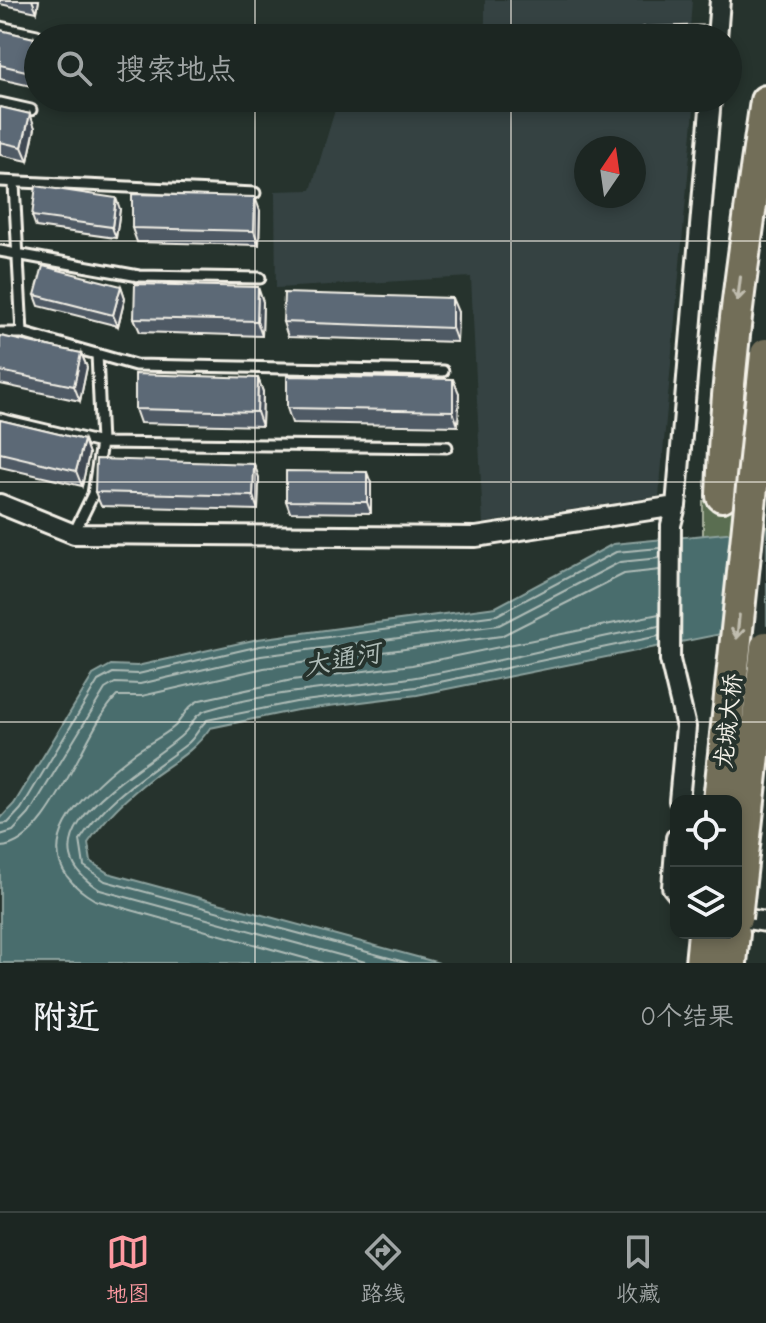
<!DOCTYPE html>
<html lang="zh">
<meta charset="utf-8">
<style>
body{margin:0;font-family:"Comic Neue","LXGW WenKai TC",sans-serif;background:#252e2a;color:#f1f3f6}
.controls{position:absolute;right:24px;bottom:24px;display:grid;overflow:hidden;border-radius:16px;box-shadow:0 4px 12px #0003}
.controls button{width:72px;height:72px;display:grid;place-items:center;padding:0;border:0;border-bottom:2px solid #3a4340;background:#1c2622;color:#f1f3f6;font:40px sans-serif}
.compass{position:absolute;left:574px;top:136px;width:72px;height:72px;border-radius:50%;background:#1c2622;box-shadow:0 4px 12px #0003;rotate:13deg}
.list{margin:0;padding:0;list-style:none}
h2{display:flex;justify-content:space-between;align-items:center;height:104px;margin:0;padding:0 32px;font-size:34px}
h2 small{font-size:26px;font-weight:400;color:#a0a5a5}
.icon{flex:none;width:44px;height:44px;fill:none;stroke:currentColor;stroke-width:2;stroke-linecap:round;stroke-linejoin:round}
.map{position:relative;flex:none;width:766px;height:963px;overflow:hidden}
.search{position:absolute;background:#1c2622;box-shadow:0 4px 12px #0003;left:24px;right:24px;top:24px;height:88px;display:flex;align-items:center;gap:20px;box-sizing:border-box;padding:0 28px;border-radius:44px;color:#a0a5a5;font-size:30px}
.sheet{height:248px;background:#1c2622}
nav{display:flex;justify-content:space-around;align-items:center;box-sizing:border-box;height:112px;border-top:2px solid #3a4340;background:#1c2622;font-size:22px;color:#a0a5a5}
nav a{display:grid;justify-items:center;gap:4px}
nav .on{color:#ff9aa2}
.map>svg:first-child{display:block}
</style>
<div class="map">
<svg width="766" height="963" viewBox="0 0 766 963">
<rect width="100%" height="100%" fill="#26332d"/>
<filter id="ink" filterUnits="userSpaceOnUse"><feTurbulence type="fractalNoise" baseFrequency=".0125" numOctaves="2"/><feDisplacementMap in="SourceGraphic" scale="16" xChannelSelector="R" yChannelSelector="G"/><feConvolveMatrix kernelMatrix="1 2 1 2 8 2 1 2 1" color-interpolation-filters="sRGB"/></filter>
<g filter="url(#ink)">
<path fill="#364343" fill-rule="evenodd" d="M485,0H692L690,27L485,35Z
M334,98H695L659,496L483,523L471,277L276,288L275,191L311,190L335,110ZM586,148H634V196H586Z"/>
<path fill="#5a6e51" stroke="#a7b09c" stroke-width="2" d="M703,501L766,504V570L703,569Z"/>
<path fill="#486d6d" stroke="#8da29e" stroke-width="2" d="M766,529V625L417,695L297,710L210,728C195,750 175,761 154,776C129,795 105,818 88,843L91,862L108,873L439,963H0V819L14,804L93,675L111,665L137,666L258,639L496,607L613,544Z"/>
<path fill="#26332d" d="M766,525V629L722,637L738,528Z"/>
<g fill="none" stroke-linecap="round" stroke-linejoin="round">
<path stroke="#afbcb7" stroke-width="2" d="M0,824L8,823L21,809L98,681L113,673L138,674L260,646L497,615L616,552L660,548
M0,835L13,831L29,814L105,689L115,683L140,684L261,656L499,625L620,562L660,558
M0,847C51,845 84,728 117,696H142L264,668L501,636L624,574L660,570
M322,963L95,900C14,853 85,791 133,754C146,744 163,737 175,726C184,716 187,706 200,700L292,680L412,665L659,614
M369,963L100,890C12,835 144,770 182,735C192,727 193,714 207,710C275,690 347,688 416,677C498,663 578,640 659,626
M408,963L105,881L84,866L80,840C106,798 149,773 187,744C196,737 199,727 207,720L296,702L416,687L659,636"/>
<defs>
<path id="service" d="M0,27L37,35
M0,103L31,110
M0,181L255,193
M14,184L22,333
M0,251L139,276L260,278
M0,333H22L135,365L443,371
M0,419L101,443L447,447
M74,533L93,494L101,443L97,354"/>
<path id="minor" d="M646,38L717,36
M717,38L720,0
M0,504L74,534L476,537L676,506
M679,801L686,727L670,660L671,525L676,506L711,98
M676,838L672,887L676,892
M736,917L766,922"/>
<path id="primary" d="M722,496C726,363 747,232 766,101
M701,963L704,933
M731,963L734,933"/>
</defs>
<use href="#service" stroke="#f4f1e8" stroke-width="15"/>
<use href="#minor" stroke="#f4f1e8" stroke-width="24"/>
<use href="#primary" stroke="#f4f1e8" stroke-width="36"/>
<use href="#service" stroke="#26332d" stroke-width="9"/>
<use href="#minor" stroke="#26332d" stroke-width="18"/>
<use href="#primary" stroke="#726e59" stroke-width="30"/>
<defs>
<path id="primary-bridge" d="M719,801L766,354
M736,918L766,647"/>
</defs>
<use href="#primary-bridge" stroke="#f4f1e8" stroke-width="36" stroke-linecap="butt"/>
<use href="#primary-bridge" stroke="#726e59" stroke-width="30"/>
</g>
<path fill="#4f5a65" stroke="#f4f1e8" stroke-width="2" d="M0,0H39L37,12L0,4Z
M0,30L34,38L38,50V56L31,86L0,79Z
M0,107L30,114L35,128L28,161L0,155Z
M120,209L116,238L36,227L32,216Z
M260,211L259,245L137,242L132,228Z
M121,286L125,298L118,326L39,306L35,295Z
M263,302L262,336L140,332L134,318Z
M458,312L457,342L288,337L283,322Z
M0,336L81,353L87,367L80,401L0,384Z
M258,378L263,392L262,426L140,423L135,409Z
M459,393L458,426L292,423L287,408Z
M0,420L84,440L89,454L82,486L0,467Z
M254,464L259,478L258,510L101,506L95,492Z
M371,483V513L290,512L286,501Z"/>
<path fill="#404a53" stroke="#f4f1e8" stroke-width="2" d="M32,0H39L37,12Z
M34,38L38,50V56L31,86L26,71Z
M30,114L35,128L28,161L22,147Z
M255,197L260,211L259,245L254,231Z
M116,198L120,209L116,238L112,227Z
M121,286L125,298L118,326L113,315Z
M258,287L263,302L262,336L257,321Z
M452,298L458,312L457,342L452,328Z
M81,353L87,367L80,401L74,386Z
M258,378L263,392L262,426L257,412Z
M453,379L459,393L458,426L453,411Z
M84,440L89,454L82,486L76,471Z
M254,464L259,478L258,510L253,496Z
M367,472L371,483V513L367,502Z"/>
<path fill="#5c6976" stroke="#f4f1e8" stroke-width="2" d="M0,30L34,38L26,71L0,65Z
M0,107L30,114L22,147L0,142Z
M36,186L116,198L112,227L32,216Z
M132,194L255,197L254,231L132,228Z
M43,266L121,286L113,315L35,295Z
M135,284L258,287L257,321L134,318Z
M284,293L452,298V328L283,322Z
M0,336L81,353L74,386L0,371Z
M135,374L258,378L257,412L135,409Z
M287,376L453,379V411L287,408Z
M0,420L84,440L76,471L0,453Z
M96,459L254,464L253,496L95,492Z
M286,471L367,472V502L286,501Z"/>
<defs><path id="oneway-shaft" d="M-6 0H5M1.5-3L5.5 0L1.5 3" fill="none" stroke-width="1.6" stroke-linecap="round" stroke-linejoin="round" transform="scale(2)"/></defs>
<g stroke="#c0bdaf">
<use href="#oneway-shaft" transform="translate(739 289) rotate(97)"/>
<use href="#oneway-shaft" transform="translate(738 627) rotate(96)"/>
</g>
</g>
<path fill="none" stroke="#f4f1e8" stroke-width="2" stroke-opacity="0.55" d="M255,0V38M511,0V38M255,98V963M511,98V963M0,241H766M0,482H766M0,722H766"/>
<g text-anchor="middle" stroke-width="8" stroke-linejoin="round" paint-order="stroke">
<g font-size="24" fill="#f4f1e8" stroke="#26332d">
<text transform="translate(728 721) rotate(-84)" y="8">龙城大桥</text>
</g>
<g font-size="26" font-style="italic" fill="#afbcb7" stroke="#26332d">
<text transform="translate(342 659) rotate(-11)" y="9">大通河</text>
</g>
</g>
</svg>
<div class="controls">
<button><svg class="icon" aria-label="locate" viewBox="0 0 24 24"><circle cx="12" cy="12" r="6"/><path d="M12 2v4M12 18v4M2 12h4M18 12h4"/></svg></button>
<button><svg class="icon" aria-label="layers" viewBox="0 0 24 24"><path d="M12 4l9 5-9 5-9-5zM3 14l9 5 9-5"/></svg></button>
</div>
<svg class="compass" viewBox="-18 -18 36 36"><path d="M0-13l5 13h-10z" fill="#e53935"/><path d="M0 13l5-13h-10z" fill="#a0a5a5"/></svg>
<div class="search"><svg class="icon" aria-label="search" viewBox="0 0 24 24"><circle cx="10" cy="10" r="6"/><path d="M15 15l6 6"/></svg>搜索地点</div>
</div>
<section class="sheet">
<h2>附近<small>0个结果</small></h2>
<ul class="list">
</ul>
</section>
<nav>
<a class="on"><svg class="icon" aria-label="map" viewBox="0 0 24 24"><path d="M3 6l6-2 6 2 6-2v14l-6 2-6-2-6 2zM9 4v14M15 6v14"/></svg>地图</a>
<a><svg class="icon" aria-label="directions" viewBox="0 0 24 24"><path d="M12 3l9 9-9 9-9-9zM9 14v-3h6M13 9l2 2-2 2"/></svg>路线</a>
<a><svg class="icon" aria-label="saved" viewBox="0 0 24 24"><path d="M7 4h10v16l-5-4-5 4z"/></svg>收藏</a>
</nav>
